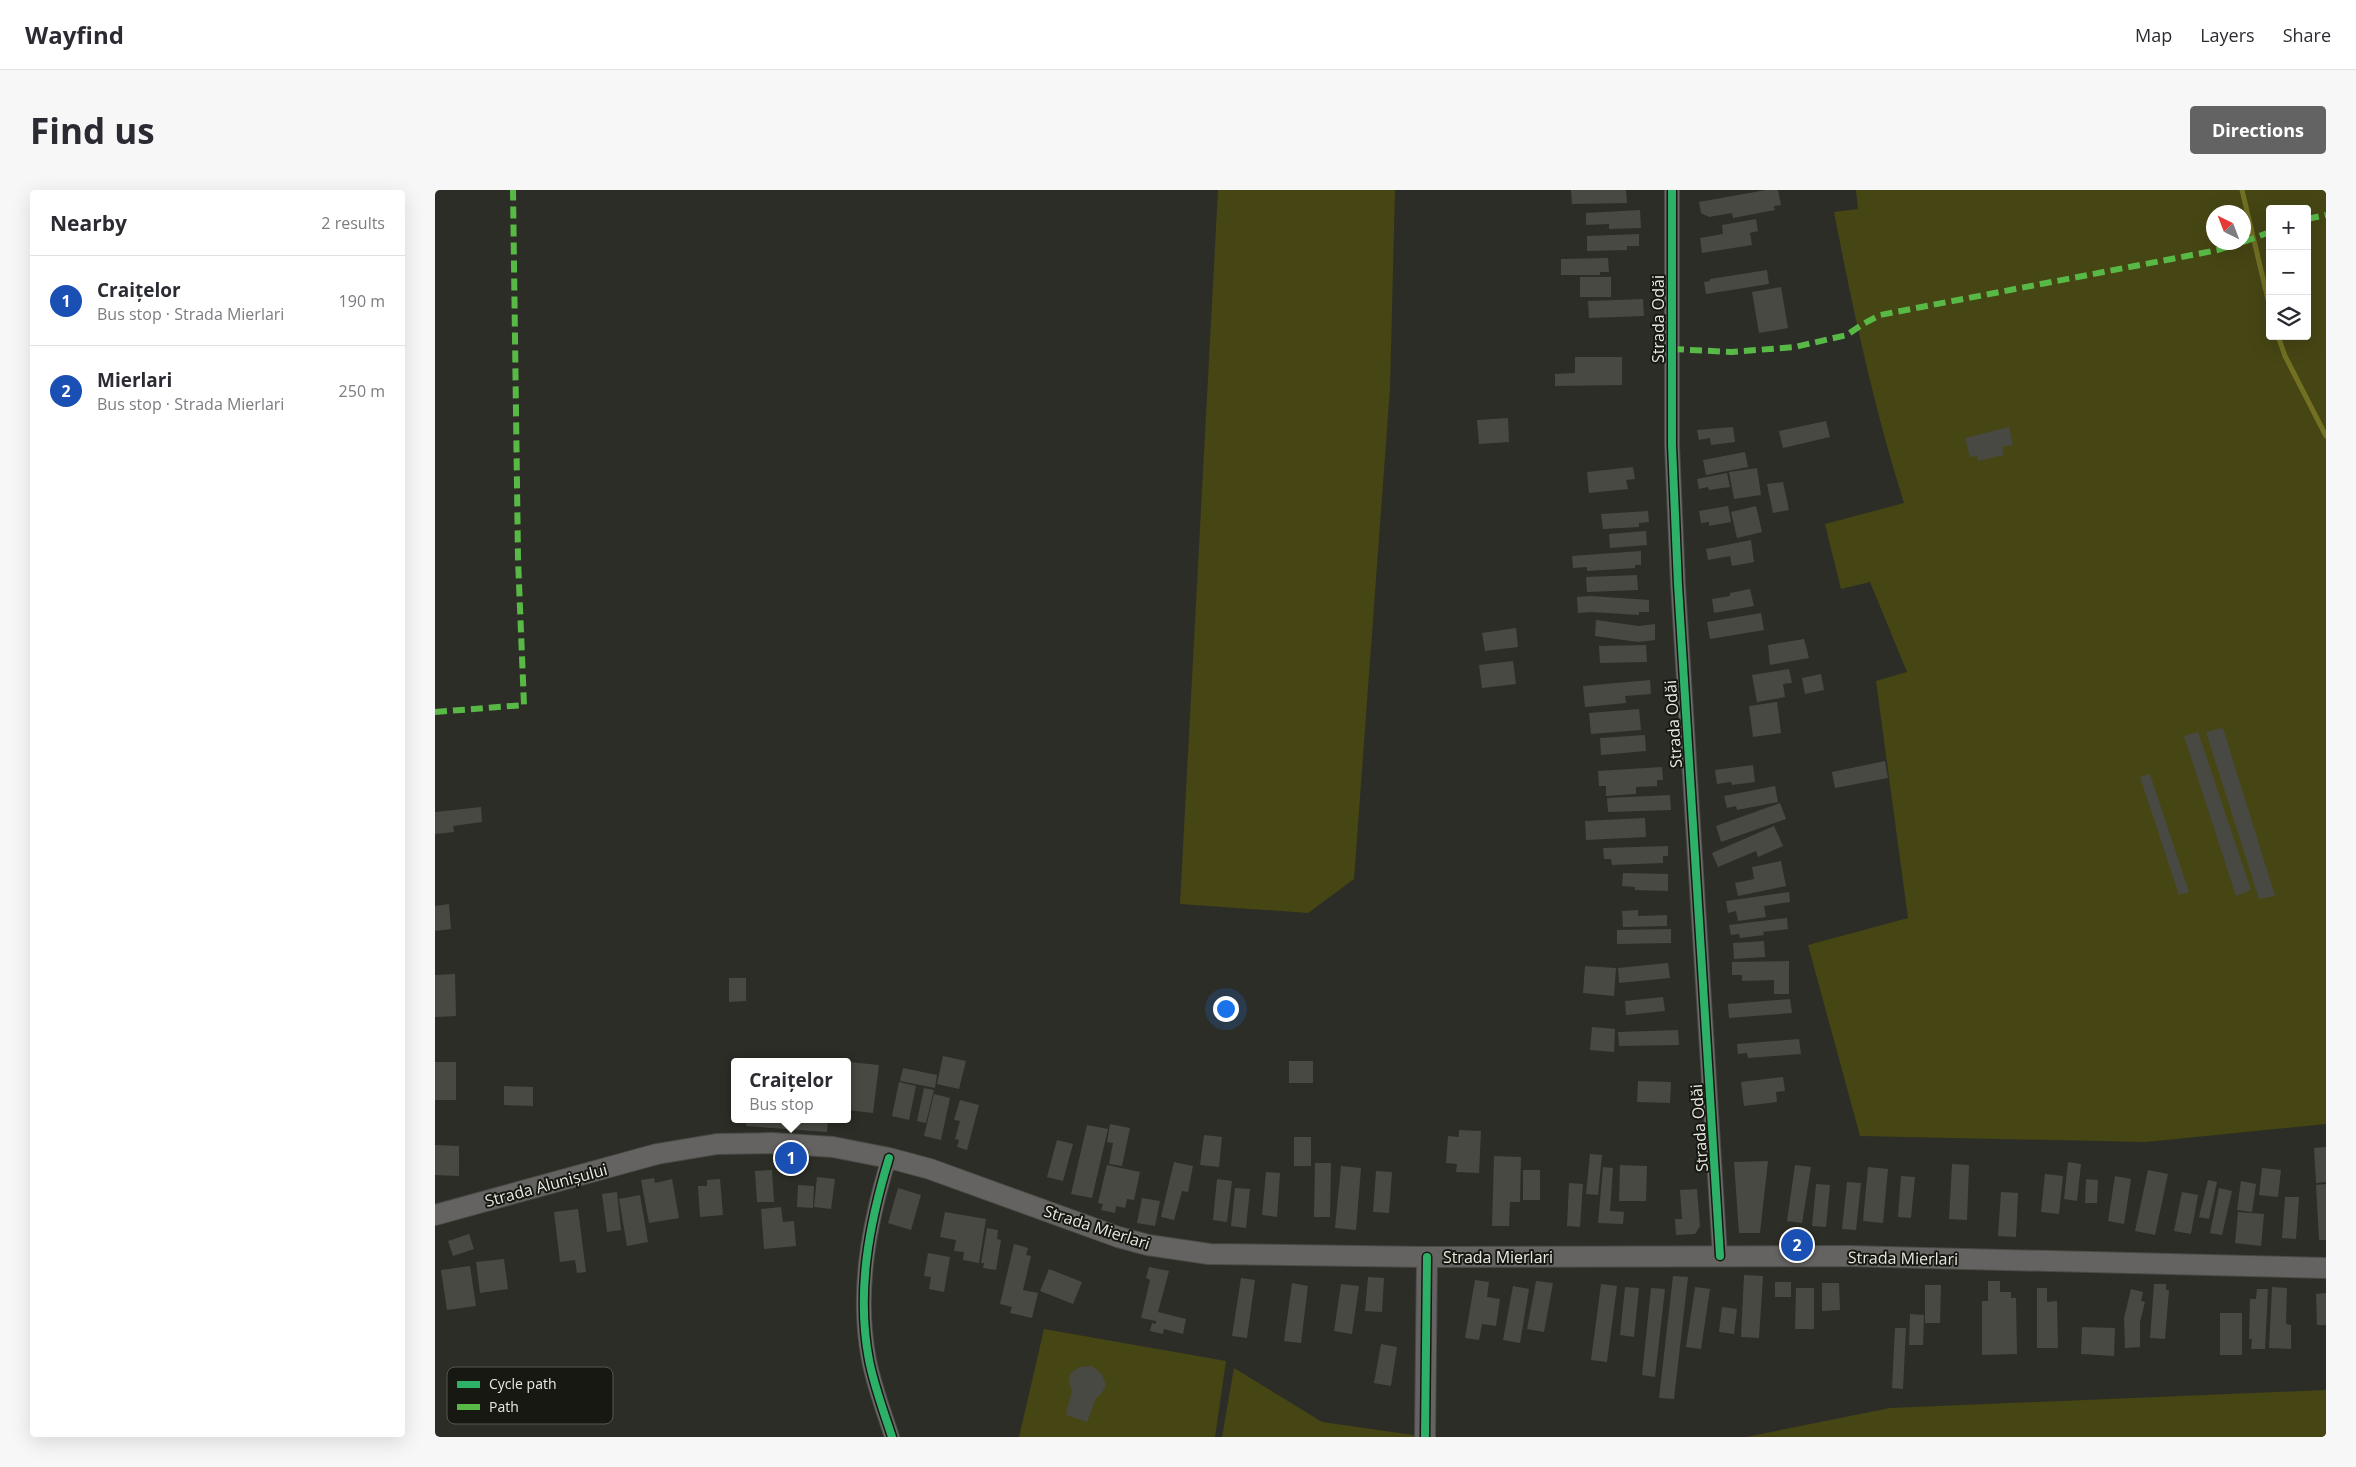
<!DOCTYPE html>
<meta charset="utf-8">
<style>
body{margin:0;font-family:"Open Sans",sans-serif;background:#f7f7f7;color:#2b2b33}
.controls{position:absolute;right:15px;top:15px;display:grid;overflow:hidden;border-radius:5px;box-shadow:0 5px 20px #0002}
.controls button{width:45px;height:45px;display:grid;place-items:center;padding:0;border:0;border-bottom:1px solid #e1e1e2;background:#fff;color:#2b2b33;font:25px sans-serif}
.compass{position:absolute;left:1771px;top:15px;width:45px;height:45px;border-radius:50%;background:#fff;box-shadow:0 5px 20px #0002;rotate:318deg}
.you{position:absolute;left:790px;top:818px;width:18px;height:18px;margin:-12px;border:4px solid #fff;border-radius:50%;background:#1a73e8;box-shadow:0 0 0 8px #1a73e833}
.badge{display:grid;place-items:center;width:32px;height:32px;border-radius:50%;background:#636364;color:#fff;font-size:16px;font-weight:700}
.pin{position:absolute;translate:-50% -50%;border:2px solid #fff;box-shadow:0 1px 5px #0006}
.popup{position:absolute;left:296px;top:868px;width:120px;height:65px;box-sizing:border-box;display:grid;place-content:center;border-radius:5px;background:#fff;filter:drop-shadow(0 1px 4px #0005);font-size:16px;white-space:nowrap;color:#7c7c81}
.popup b{font-size:19px;color:#2b2b33}
.popup::after{content:'';position:absolute;left:50%;top:100%;margin-left:-10px;border:10px solid transparent;border-top-color:#fff}
.list{margin:0;padding:0;list-style:none}
h2{display:flex;justify-content:space-between;align-items:center;height:65px;margin:0;padding:0 20px;font-size:21px}
h2 small{font-size:16px;font-weight:400;color:#7c7c81}
.list li{display:grid;grid-template-columns:32px 1fr auto;gap:15px;align-items:center;box-sizing:border-box;height:90px;padding:0 20px;border-top:1px solid #e1e1e2}
.list b{display:block;font-size:19px;white-space:nowrap}
.list p{margin:0;font-size:16px;white-space:nowrap;color:#7c7c81}
.list em{font-size:16px;font-style:normal;color:#7c7c81}
.icon{flex:none;width:28px;height:28px;fill:none;stroke:currentColor;stroke-width:2;stroke-linecap:round;stroke-linejoin:round}
.map{position:relative;flex:none;width:1891px;height:1247px;overflow:hidden;border-radius:5px}
header{display:flex;align-items:center;gap:30px;box-sizing:border-box;height:70px;padding:0 25px;background:#fff;border-bottom:1px solid #e1e1e2}
header strong{font-size:24px}
nav{display:flex;gap:28px;margin-inline-start:auto;font-size:18px}
.intro{display:flex;align-items:center;justify-content:space-between;box-sizing:border-box;height:120px;padding:0 30px}
h1{margin:0;font-size:35px}
.button{padding:12px 22px;border-radius:5px;background:#636364;color:#fff;font-size:18px;font-weight:700}
main{display:flex;gap:30px;padding:0 30px}
aside{flex:1;background:#fff;border-radius:5px;box-shadow:0 5px 20px #0002}
.map>svg:first-child{display:block}
</style>
<header>
<strong>Wayfind</strong>
<nav><a>Map</a><a>Layers</a><a>Share</a></nav>
</header>
<div class="intro"><h1>Find us</h1><a class="button">Directions</a></div>
<main>
<aside>
<h2>Nearby<small>2 results</small></h2>
<ul class="list">
<li><span class="badge" style="background:#1a4fb4">1</span><div><b>Craițelor</b><p>Bus stop · Strada Mierlari</p></div><em>190 m</em></li>
<li><span class="badge" style="background:#1a4fb4">2</span><div><b>Mierlari</b><p>Bus stop · Strada Mierlari</p></div><em>250 m</em></li>
</ul>
</aside>
<div class="map">
<svg width="1891" height="1247" viewBox="0 0 1891 1247">
<rect width="100%" height="100%" fill="#2d2d27"/>
<path fill="#464514" fill-rule="evenodd" d="M783,0H960L955,198L919,689L873,723L745,714Z
M1421,0H1891V934L1711,952L1425,946L1373,755L1473,728L1441,491L1472,482L1435,392L1406,399L1390,334L1469,313C1439,218 1418,121 1399,22L1423,19ZM1835,19H1872V146H1835ZM1778,22H1808V52H1778Z
M609,1139L791,1171L780,1247H584Z
M799,1178L887,1232L992,1247H787Z
M1891,1200V1247H1311L1455,1218Z"/>
<g fill="none" stroke-linecap="round" stroke-linejoin="round">
<path stroke="#727022" stroke-width="5" d="M1807,0L1835,118
M1843,146L1850,166L1891,246"/>
</g>
<path fill="#494943" d="M1136,0H1191L1192,13L1137,14Z
M1331,0H1343L1346,15L1339,16L1340,20L1298,28L1297,23L1274,27L1266,23L1264,12Z
M1205,20L1206,38L1174,39V34L1151,35V23Z
M1321,29L1323,41L1315,43L1317,55L1267,63L1265,48L1288,44L1287,35Z
M1204,44V56H1192V60L1152,61V46Z
M1173,68L1174,82H1165V85H1126V69Z
M1332,80L1334,94L1271,104L1269,92L1275,91V89Z
M1145,87H1176V107H1145Z
M1346,97L1353,138L1324,143L1317,102Z
M1208,109L1209,126L1154,128L1153,111Z
M1140,167H1187V195L1120,196V184L1140,183Z
M1073,228L1074,252L1044,254L1042,230Z
M1391,231L1395,247L1348,258L1344,241Z
M1298,237L1300,252L1276,255L1275,248L1264,250L1262,240Z
M1574,237L1578,255L1567,257L1569,265L1543,271L1542,266L1535,267L1530,248Z
M1310,262L1313,277L1271,285L1268,270Z
M1198,277L1200,289L1191,290L1193,299L1154,303L1152,282Z
M1322,278L1326,305L1299,309L1294,282Z
M1292,283L1295,297L1274,300L1273,297L1264,299L1262,289Z
M1348,292L1354,320L1338,323L1332,294Z
M1293,316L1296,332L1274,336V332L1266,333L1264,321Z
M1321,316L1327,342L1302,348L1296,322Z
M1213,321L1214,332L1204,333V337L1168,339L1166,324Z
M1211,341L1212,355L1175,358L1174,344Z
M1316,350L1319,372L1297,376L1295,366L1273,370L1271,359Z
M1206,361V375H1200V378L1152,381V377L1138,378L1137,366Z
M1202,385L1203,400L1152,402L1151,387Z
M1315,399L1319,416L1279,423L1277,409L1295,406V403Z
M1155,406L1214,410V422H1204V425L1156,422L1143,423L1142,407Z
M1326,423L1329,440L1275,449L1272,432Z
M1161,430L1204,436L1220,434V450L1203,452L1160,446Z
M1081,438L1083,457L1050,461L1047,443Z
M1369,449L1374,468L1335,475L1333,455Z
M1211,455L1212,472L1165,473L1164,456Z
M1078,471L1081,494L1047,498L1044,475Z
M1354,479L1357,493L1348,494L1350,507L1322,512L1317,485Z
M1386,484L1389,500L1370,504L1367,488Z
M1215,490L1216,504L1190,506L1191,513L1150,517L1148,496Z
M1342,512L1346,543L1318,547L1314,516Z
M1204,519L1206,540L1156,544L1154,523Z
M1788,538L1840,706L1824,709L1771,542Z
M1763,542L1816,700L1801,706L1749,546Z
M1210,545L1211,561L1166,565L1165,548Z
M1450,571L1453,588L1400,598L1397,582Z
M1318,575L1320,592L1297,595L1296,592L1282,594L1280,580Z
M1227,577L1228,590H1222V596L1201,597V604L1171,606V596H1164L1163,581Z
M1715,584L1754,702L1744,705L1705,587Z
M1340,596L1343,612L1302,620L1301,616L1292,618L1289,606Z
M1235,605L1236,620L1173,622L1172,608Z
M1345,613L1351,629L1286,652L1281,636Z
M46,617L47,632L18,636L19,642L0,644V622Z
M1210,628L1211,647L1151,650L1150,631Z
M1339,636L1348,656L1323,667L1321,661L1283,677L1277,663Z
M1233,656V666H1228V673L1177,675L1176,669H1169L1168,658Z
M1346,671L1351,696L1303,706L1300,693L1319,689L1317,677Z
M1188,683L1233,684V701L1200,700V697L1187,696Z
M1354,702L1355,712L1329,716L1331,727L1303,731L1301,721L1293,723L1291,711Z
M14,714L16,739L0,741V716Z
M1203,720V726L1232,725V736L1188,737L1187,721Z
M1352,728L1353,739L1328,742L1329,745L1305,748L1304,744L1296,745L1294,735Z
M1236,739V753L1182,754V740Z
M1329,751L1330,767L1299,769L1298,753Z
M1354,771V804H1339V790L1307,791V785H1297V772Z
M1233,773L1235,788L1184,793L1183,778Z
M1150,776L1181,778L1179,806L1148,803Z
M20,784L21,826L0,827V785Z
M294,788H311V811L294,812Z
M1228,807L1230,821L1191,825L1190,811Z
M1355,809L1357,823L1294,828L1293,814Z
M1157,837L1180,839L1179,862L1155,860Z
M1243,840L1244,855L1184,856L1183,842Z
M1364,849L1366,864L1313,868L1312,863L1303,864L1302,854Z
M508,866L531,871L524,899L502,894Z
M854,871H878V893H854Z
M0,872H21V910H0Z
M414,872L444,875L438,923L412,920Z
M468,878L502,885L500,898L465,891Z
M1348,887L1350,901L1341,902L1342,912L1309,916L1306,892Z
M1203,891L1236,892L1235,913L1202,912Z
M464,892L481,896L474,930L457,926Z
M69,896L98,897V916L69,915Z
M489,898L499,900L491,933L482,931Z
M499,904L515,908L506,950L489,946Z
M525,910L544,915L532,960L522,957L524,950L520,949L525,931L519,930Z
M312,929H393L392,942L311,936Z
M675,934L695,938L687,976L674,974L678,953L672,952Z
M652,935L673,939L657,1008L636,1004Z
M1024,940L1046,941L1044,983L1021,982L1022,974L1011,973L1013,946L1024,947Z
M769,945L787,947L784,977L765,975Z
M859,947H876V976H859Z
M622,950L638,954L628,991L612,987Z
M0,955L24,956V986L0,985Z
M1891,957V992L1881,993L1879,958Z
M1155,964L1167,965L1163,1005L1151,1004Z
M1059,966L1086,967L1085,1012H1075L1074,1036H1057Z
M1333,971L1325,1043H1304L1299,972Z
M739,972L758,976L753,1002L747,1001L739,1030L726,1027Z
M1633,972L1646,974L1642,1011L1629,1009Z
M880,973H896L895,1027H879Z
M1517,974L1534,975L1532,1030L1514,1029Z
M672,975L705,982L699,1010L692,1009L690,1018L681,1016L680,1023L666,1020L668,1014L663,1013Z
M1185,975L1212,976L1211,1011H1184Z
M1360,975L1376,977L1367,1033L1352,1031Z
M906,976L926,978L921,1040L900,1038Z
M1168,977L1178,978L1175,1021L1189,1022L1188,1034L1163,1033Z
M1433,977L1453,979L1448,1033L1428,1031Z
M1827,978L1846,980L1843,1007L1824,1005Z
M337,980L339,1012H322L320,981Z
M1088,980H1105V1010H1088Z
M1713,980L1733,984L1720,1045L1700,1041Z
M941,981L957,982L954,1023L938,1022Z
M831,982L845,983L842,1027L827,1025Z
M1610,984L1628,986L1624,1024L1606,1022Z
M1466,986L1480,987L1476,1028L1463,1027Z
M1680,986L1696,989L1689,1034L1673,1031Z
M382,987L400,989L396,1019L379,1017Z
M219,988L220,993L237,989L244,1028L214,1033L206,990Z
M285,989L288,1025L265,1027L263,996H272V990Z
M782,989L797,991L792,1032L778,1030Z
M1651,989L1663,990L1662,1013H1650Z
M1773,990L1782,992L1774,1029L1764,1027Z
M1806,991L1821,994L1817,1022L1802,1020Z
M1412,992L1426,993L1421,1040L1407,1039Z
M1134,993L1148,994L1145,1037L1132,1036Z
M1381,994L1395,995L1391,1037L1377,1036Z
M1891,994V1050H1884L1881,995Z
M363,995L379,996L378,1018L362,1017Z
M463,998L486,1005L476,1040L453,1033Z
M800,998L815,999L811,1038L796,1036Z
M1784,998L1797,1001L1787,1045L1775,1043Z
M1262,999L1265,1036L1260,1044L1241,1045L1240,1029H1247L1245,1000Z
M182,1002L186,1040L172,1042L167,1004Z
M1566,1002L1583,1003L1581,1047L1563,1046Z
M1747,1002L1763,1005L1756,1044L1739,1041Z
M205,1005L213,1052L192,1056L184,1009Z
M1850,1007H1864L1861,1049L1847,1048Z
M707,1008L725,1011L720,1036L702,1033Z
M346,1017L348,1032L359,1031L361,1056L329,1059L326,1019Z
M143,1019L151,1082L142,1083L140,1070L125,1072L119,1022Z
M510,1022L551,1029L544,1073L528,1070L529,1062L519,1061L521,1050L505,1047Z
M1803,1022L1829,1024L1826,1056L1800,1053Z
M552,1038L563,1040L562,1049L566,1050L561,1080L548,1078L549,1073H546Z
M34,1044L39,1059L18,1066L13,1051Z
M579,1054L593,1058L591,1065L596,1066L588,1100L603,1103L597,1128L575,1123L577,1117L565,1114Z
M493,1063L515,1067L509,1102L494,1099L496,1087L489,1086Z
M69,1069L73,1099L45,1103L41,1072Z
M35,1076L41,1116L12,1120L6,1080Z
M714,1077L734,1081L723,1122L751,1129L748,1144L729,1139L728,1144L715,1141L717,1133L721,1134V1131L706,1128L715,1090L711,1088Z
M614,1079L647,1092L638,1114L605,1101Z
M1309,1085L1328,1086L1324,1148L1306,1147Z
M1238,1086L1253,1087L1239,1209L1224,1208Z
M933,1087L949,1088L947,1122L930,1121Z
M806,1088L820,1090L812,1148L797,1146Z
M1040,1090L1054,1092L1052,1107L1065,1109L1061,1136L1047,1134L1044,1150L1030,1148Z
M1101,1091L1118,1093L1109,1142L1092,1139Z
M1553,1091H1565V1102H1576V1108H1581L1582,1164L1547,1165V1111H1553Z
M1340,1092H1356V1107H1340Z
M857,1093L873,1096L866,1153L849,1151Z
M1387,1093H1404L1405,1120L1387,1121Z
M906,1094L924,1096L917,1144L899,1141Z
M1166,1094L1182,1096L1172,1172L1156,1170Z
M1719,1094H1731V1100H1734L1730,1149L1715,1148Z
M1490,1095H1506L1505,1133H1490Z
M1078,1096L1094,1099L1085,1153L1068,1150Z
M1190,1097L1204,1098L1199,1147L1185,1145Z
M1260,1097L1275,1099L1266,1159L1251,1157Z
M1837,1097L1852,1098L1851,1134L1856,1135V1159L1834,1158Z
M1216,1098L1230,1099L1220,1187L1207,1185Z
M1361,1098H1379V1139H1360Z
M1602,1098H1612V1112L1622,1111L1623,1158H1602Z
M1696,1099L1708,1102L1706,1111L1710,1112L1705,1132V1157L1690,1158L1689,1128Z
M1822,1099H1833L1830,1159H1816L1817,1149H1814L1815,1109H1821Z
M1891,1103V1135H1882L1881,1104Z
M1287,1117L1302,1119L1299,1144L1284,1142Z
M1785,1123H1807V1165H1785Z
M1475,1124L1489,1125L1488,1155H1474Z
M1647,1137L1680,1138L1679,1166L1646,1164Z
M1460,1138H1471L1468,1199L1457,1198Z
M946,1154L962,1157L956,1196L939,1193Z
M657,1176L667,1184L671,1195L667,1203L661,1208L652,1232L631,1225L637,1200L634,1193L635,1184L644,1177Z"/>
<g fill="none" stroke-linecap="round" stroke-linejoin="round">
<defs>
<path id="street" d="M1237,0V255L1243,395L1285,1066
M454,968C434,1034 421,1102 434,1170C439,1196 449,1222 457,1247"/>
<path id="secondary" d="M0,1025L222,964L282,954L337,953L398,957L454,968L495,979L683,1047L713,1055L774,1064L992,1067L1413,1066L1891,1078
M990,1247L992,1067"/>
</defs>
<use href="#street" stroke="#4a4a46" stroke-width="16"/>
<use href="#secondary" stroke="#4a4a46" stroke-width="22"/>
<use href="#street" stroke="#6c6a6a" stroke-width="14"/>
<use href="#secondary" stroke="#646362" stroke-width="20"/>
<path stroke="#58b947" stroke-width="6" stroke-dasharray="12 6" stroke-linecap="butt" d="M1872,29L1891,25
M1808,52L1835,42
M1237,159L1297,162L1360,157L1412,145L1428,134L1445,125L1783,60L1807,52
M0,522L89,515L83,369L78,0"/>
<defs>
<path id="cycleway" d="M1237,0V255L1243,395L1285,1066
M454,968C434,1034 421,1102 434,1170C439,1196 449,1222 457,1247
M990,1247L992,1067"/>
</defs>
<use href="#cycleway" stroke="#181812" stroke-width="11"/>
<use href="#cycleway" stroke="#2db169" stroke-width="8"/>
</g>
<g text-anchor="middle" stroke-width="4" stroke-linejoin="round" paint-order="stroke">
<g font-size="16" fill="#e8e9e1" stroke="#181812">
<text transform="translate(1223 129) rotate(-90)" y="6">Strada Odăi</text>
<text transform="translate(1238 534) rotate(-94)" y="6">Strada Odăi</text>
<text transform="translate(1264 938) rotate(-94)" y="6">Strada Odăi</text>
<text transform="translate(111 995) rotate(-15)" y="6">Strada Alunișului</text>
<text transform="translate(662 1037) rotate(18)" y="6">Strada Mierlari</text>
<text x="1063" y="1073">Strada Mierlari</text>
<text transform="translate(1468 1068) rotate(1)" y="6">Strada Mierlari</text>
</g>
</g>
<rect x="12" y="1177" width="166" height="57" rx="8" fill="#181812" stroke="#565750" stroke-width="1"/>
<rect x="22" y="1191" width="23" height="7" fill="#2db169"/>
<rect x="22" y="1214" width="23" height="6" fill="#58b947"/>
<g font-size="14" fill="#e8e9e1">
<text x="54" y="1199">Cycle path</text>
<text x="54" y="1222">Path</text>
</g>
</svg>
<div class="controls">
<button>+</button>
<button>−</button>
<button><svg class="icon" aria-label="layers" viewBox="0 0 24 24"><path d="M12 4l9 5-9 5-9-5zM3 14l9 5 9-5"/></svg></button>
</div>
<svg class="compass" viewBox="-18 -18 36 36"><path d="M0-13l5 13h-10z" fill="#e53935"/><path d="M0 13l5-13h-10z" fill="#7c7c81"/></svg>
<div class="you"></div>
<div class="pin badge" style="left:356px;top:968px;background:#1a4fb4">1</div>
<div class="popup"><b>Craițelor</b>Bus stop</div>
<div class="pin badge" style="left:1362px;top:1055px;background:#1a4fb4">2</div>
</div>
</main>
